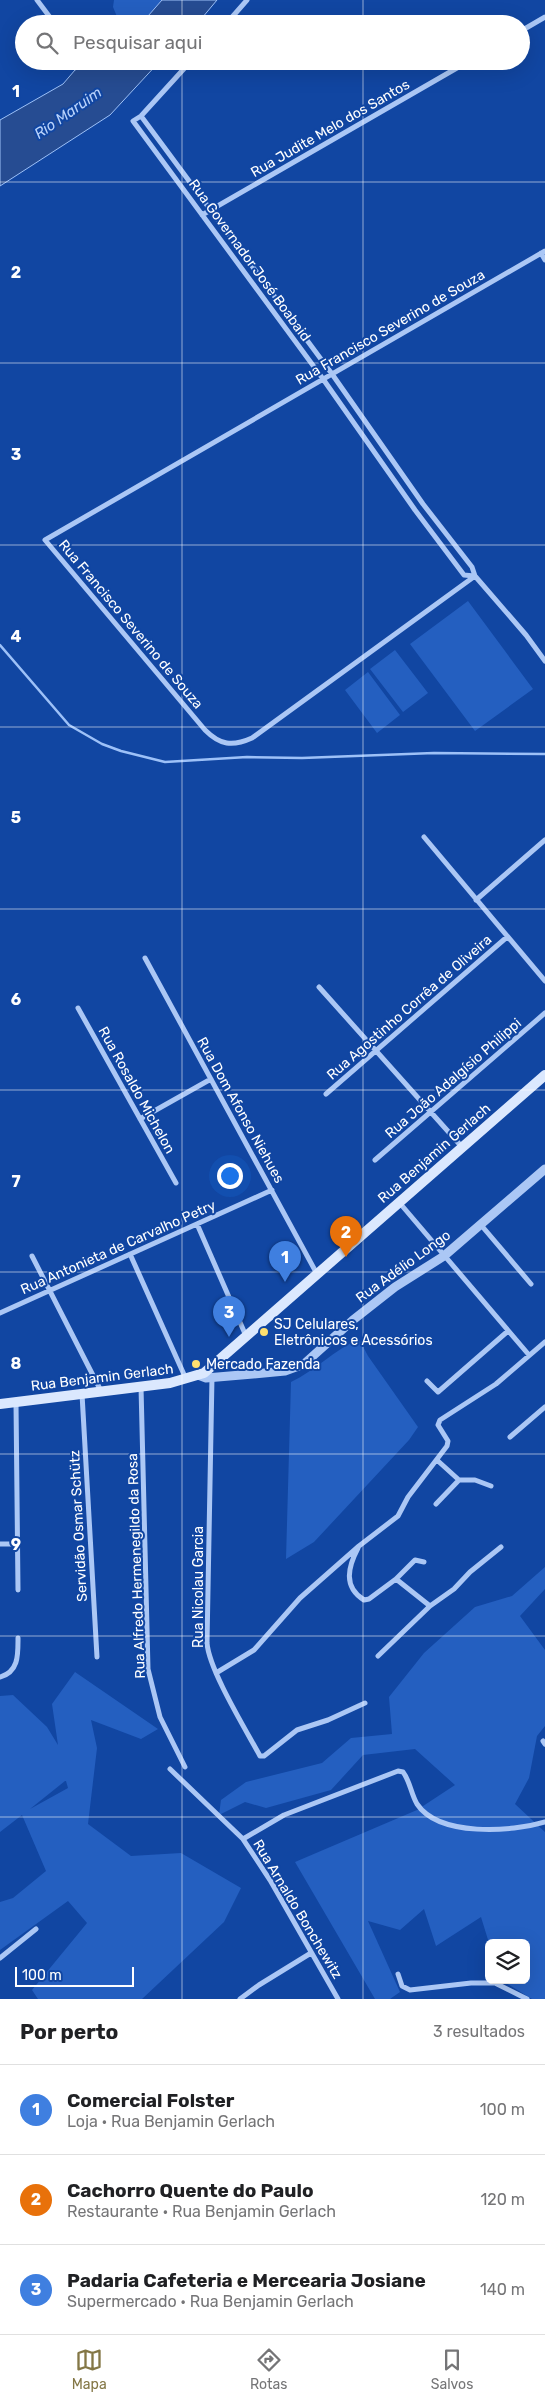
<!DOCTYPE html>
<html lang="pt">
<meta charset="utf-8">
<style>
body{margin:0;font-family:Rubik,sans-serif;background:#f2f2f2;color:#202124}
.controls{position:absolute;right:15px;bottom:15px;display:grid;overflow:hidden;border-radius:8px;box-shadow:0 5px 20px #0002}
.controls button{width:45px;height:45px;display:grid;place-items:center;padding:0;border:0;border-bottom:1px solid #e0e0e0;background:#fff;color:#202124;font:25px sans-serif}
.scale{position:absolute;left:15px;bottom:12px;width:119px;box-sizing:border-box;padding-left:5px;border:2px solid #fff;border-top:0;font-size:14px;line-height:18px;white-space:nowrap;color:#fff;-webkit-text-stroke:4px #1146a2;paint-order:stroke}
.you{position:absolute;left:229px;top:1175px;width:18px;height:18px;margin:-12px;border:4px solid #fff;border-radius:50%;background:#1a73e8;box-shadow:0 0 0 8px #1a73e833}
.badge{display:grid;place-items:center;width:32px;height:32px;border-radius:50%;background:#847746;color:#fff;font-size:16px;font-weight:700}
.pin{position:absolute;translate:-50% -41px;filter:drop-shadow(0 1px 2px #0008)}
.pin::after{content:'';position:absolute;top:26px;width:18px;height:15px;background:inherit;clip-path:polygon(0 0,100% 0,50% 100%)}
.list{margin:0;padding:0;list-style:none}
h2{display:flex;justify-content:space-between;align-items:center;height:65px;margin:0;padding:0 20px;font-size:21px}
h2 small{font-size:16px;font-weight:400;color:#757577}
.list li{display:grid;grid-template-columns:32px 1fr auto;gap:15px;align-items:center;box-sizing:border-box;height:90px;padding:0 20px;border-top:1px solid #e0e0e0}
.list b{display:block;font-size:19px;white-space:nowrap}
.list p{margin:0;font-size:16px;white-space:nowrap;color:#757577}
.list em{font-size:16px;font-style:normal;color:#757577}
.icon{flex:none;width:28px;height:28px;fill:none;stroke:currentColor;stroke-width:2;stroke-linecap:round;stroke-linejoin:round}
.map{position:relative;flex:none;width:545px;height:1999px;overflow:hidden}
.search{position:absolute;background:#fff;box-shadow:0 5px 20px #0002;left:15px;right:15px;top:15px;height:55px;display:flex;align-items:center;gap:12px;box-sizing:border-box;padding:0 18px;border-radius:28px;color:#757577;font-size:19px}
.sheet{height:335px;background:#fff}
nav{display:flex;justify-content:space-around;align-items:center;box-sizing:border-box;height:70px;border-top:1px solid #e0e0e0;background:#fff;font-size:14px;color:#757577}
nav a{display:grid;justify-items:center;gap:2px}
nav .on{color:#847746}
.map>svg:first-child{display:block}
</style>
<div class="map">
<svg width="545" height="1999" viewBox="0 0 545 1999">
<rect width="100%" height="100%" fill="#1146a2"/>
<path fill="#245fc0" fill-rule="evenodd" d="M114,0H162L141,24H120L113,7Z
M468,601L533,689L475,731L410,644Z
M395,650L428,693L403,712L370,669Z
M368,672L400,715L377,733L345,690Z
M359,1339L368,1356L418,1427L409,1440L314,1542L286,1559L291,1382C316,1370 334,1350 359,1339Z
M545,1567V1589L520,1616L545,1650V1726L537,1736L529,1778L515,1804L545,1832V1999H532L501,1980H526V1943H489L481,1917L436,1946L424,1909L400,1930L368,1921L400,1992L390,1999H375L295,1862L417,1810L455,1785L415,1749L363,1755L331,1790L266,1808L245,1802L219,1815L221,1800L246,1782L322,1763L351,1738L392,1734L389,1697L424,1653L475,1607L512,1596Z
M75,1672L158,1729L141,1739L91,1720L97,1748L88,1824L131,1856L181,1853L241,1888L224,1922L142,1999H38L32,1990L87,1923L68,1901L0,1950V1902L13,1898L46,1871L22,1815L0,1832V1696L13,1695L47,1727L58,1745L52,1704ZM66,1781L68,1788L30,1809L65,1781Z"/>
<path fill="#264c92" stroke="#9dc1f8" d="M162,0H217L197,24H141Z
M94,61H160L110,115L0,186V120L63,84L75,70Z"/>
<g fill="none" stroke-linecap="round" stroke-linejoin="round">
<path stroke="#9dc1f8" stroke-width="2.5" d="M0,645L69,725L102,744L121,751L165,762L247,757L302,758L434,753L545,754"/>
<path stroke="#abc7f5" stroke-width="5" d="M37,0L55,24
M226,24L247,0
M521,31L545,17
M191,61L141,116L133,121L323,379L415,510L464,575L474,576
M141,116L332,374L423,504L472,567L475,576L526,635L545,661
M202,215L469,61
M541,253L545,260
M475,576L252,738C232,747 220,745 205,730L45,540L545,251
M424,837L545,981
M476,900L545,840
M145,958L317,1274
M319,987L462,1147
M78,1008L176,1183
M326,1094L507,937
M140,1119L211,1079
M375,1160L545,1013
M398,1201L529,1355
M197,1224L246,1336
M481,1225L531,1284
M130,1254L186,1379
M32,1256L101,1391
M0,1313L272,1190
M212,1377L207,1643C209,1670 246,1730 260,1756H264L297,1730L328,1720L365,1703
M427,1381L438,1392L508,1331
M141,1387L148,1669L160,1717L185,1767
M82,1394L97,1657
M16,1403L18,1590
M510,1437L545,1407
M438,1461L459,1480H475L491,1486
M436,1504L459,1480
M0,1544H16
M358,1548C348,1567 343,1587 364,1600L369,1599L396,1579L430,1606
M396,1579L415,1560L424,1562
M378,1656L430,1606L454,1589L470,1572L501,1547
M216,1673L254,1650L300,1598L359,1546L398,1516L408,1497L447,1446L448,1441L438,1425L440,1420L496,1384L545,1342
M0,1677C19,1672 18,1654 18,1638
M543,1741L545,1744
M170,1769L243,1839L270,1880L338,1999
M243,1839L284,1815L398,1771L403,1772C410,1781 411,1794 417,1804C439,1837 512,1832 545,1822
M0,1958L36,1929
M398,1974L402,1986L410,1990L471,1983H495L527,1999
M240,1999L259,1985L311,1953"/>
<path stroke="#abc7f5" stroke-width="9" d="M198,1375L206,1378L253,1374L285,1371L304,1364L353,1320L395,1287L444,1256L545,1169"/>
<path stroke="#dbe8fe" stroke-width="10" d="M0,1404L170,1383L204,1373L545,1075"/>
</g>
<path fill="none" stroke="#fff" stroke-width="1" stroke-opacity="0.55" d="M182,0V24M363,0V24M182,61V1999M363,61V1999M0,182H545M0,363H545M0,545H545M0,727H545M0,909H545M0,1090H545M0,1272H545M0,1454H545M0,1636H545M0,1817H545"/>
<g fill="#ffe06f" stroke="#1146a2" stroke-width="2">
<circle cx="264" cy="1332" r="5"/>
<circle cx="196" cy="1364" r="5"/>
</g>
<g text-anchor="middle" stroke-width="4" stroke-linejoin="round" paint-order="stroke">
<g font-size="14" fill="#fff" stroke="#1146a2">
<text transform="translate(330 128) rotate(-30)" y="5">Rua Judite Melo dos Santos</text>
<text transform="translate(250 260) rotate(54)" y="5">Rua Governador José Boabaid</text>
<text transform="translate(390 327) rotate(-30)" y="5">Rua Francisco Severino de Souza</text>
<text transform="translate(131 624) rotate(50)" y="5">Rua Francisco Severino de Souza</text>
<text transform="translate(409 1007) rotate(-41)" y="5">Rua Agostinho Corrêa de Oliveira</text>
<text transform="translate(453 1078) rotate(-41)" y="5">Rua João Adalgísio Philippi</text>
<text transform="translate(137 1090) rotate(61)" y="5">Rua Rosaldo Michelon</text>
<text transform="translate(241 1110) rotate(61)" y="5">Rua Dom Afonso Niehues</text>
<text transform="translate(434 1153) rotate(-41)" y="5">Rua Benjamin Gerlach</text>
<text transform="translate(118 1247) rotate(-24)" y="5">Rua Antonieta de Carvalho Petry</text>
<text transform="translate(403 1266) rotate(-36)" y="5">Rua Adélio Longo</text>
<text transform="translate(102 1377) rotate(-7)" y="5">Rua Benjamin Gerlach</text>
<text transform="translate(78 1526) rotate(-93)" y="5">Servidão Osmar Schütz</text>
<text transform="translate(136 1566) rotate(-92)" y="5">Rua Alfredo Hermenegildo da Rosa</text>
<text transform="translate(198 1587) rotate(-90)" y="5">Rua Nicolau Garcia</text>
<text transform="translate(298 1909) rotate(59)" y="5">Rua Arnaldo Bonchewitz</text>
</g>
<g font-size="14" fill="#fff" stroke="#1146a2" text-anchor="start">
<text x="274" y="1329">SJ Celulares,<tspan x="274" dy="16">Eletrônicos e Acessórios</tspan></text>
<text x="206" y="1369">Mercado Fazenda</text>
</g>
<g font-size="15" font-style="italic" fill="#b8d2fb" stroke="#1146a2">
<text transform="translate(68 113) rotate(-35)" y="5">Rio Maruim</text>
</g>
</g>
<g font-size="16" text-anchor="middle" font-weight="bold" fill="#fff" stroke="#1146a2" stroke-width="4" stroke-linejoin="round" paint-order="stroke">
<text x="16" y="97">1</text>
<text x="16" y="278">2</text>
<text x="16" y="460">3</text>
<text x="16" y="642">4</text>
<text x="16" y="823">5</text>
<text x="16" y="1005">6</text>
<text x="16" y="1187">7</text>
<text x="16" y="1369">8</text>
<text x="16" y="1550">9</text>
</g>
</svg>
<div class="controls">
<button><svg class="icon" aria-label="layers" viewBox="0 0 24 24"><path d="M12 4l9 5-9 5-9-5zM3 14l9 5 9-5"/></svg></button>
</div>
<div class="scale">100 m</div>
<div class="you"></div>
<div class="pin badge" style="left:285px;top:1282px;background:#3f7fe0">1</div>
<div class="pin badge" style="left:346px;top:1257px;background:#e8710a">2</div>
<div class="pin badge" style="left:229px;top:1337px;background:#3f7fe0">3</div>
<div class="search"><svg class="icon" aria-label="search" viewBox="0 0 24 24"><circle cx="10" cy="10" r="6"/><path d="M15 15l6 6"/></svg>Pesquisar aqui</div>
</div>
<section class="sheet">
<h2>Por perto<small>3 resultados</small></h2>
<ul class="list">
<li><span class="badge" style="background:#3f7fe0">1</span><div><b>Comercial Folster</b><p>Loja · Rua Benjamin Gerlach</p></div><em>100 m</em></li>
<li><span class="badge" style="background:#e8710a">2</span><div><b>Cachorro Quente do Paulo</b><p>Restaurante · Rua Benjamin Gerlach</p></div><em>120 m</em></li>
<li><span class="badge" style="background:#3f7fe0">3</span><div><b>Padaria Cafeteria e Mercearia Josiane</b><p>Supermercado · Rua Benjamin Gerlach</p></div><em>140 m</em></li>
</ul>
</section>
<nav>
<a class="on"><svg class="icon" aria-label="map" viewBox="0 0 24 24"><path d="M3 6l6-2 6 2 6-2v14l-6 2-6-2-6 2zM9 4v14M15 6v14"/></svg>Mapa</a>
<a><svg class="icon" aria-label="directions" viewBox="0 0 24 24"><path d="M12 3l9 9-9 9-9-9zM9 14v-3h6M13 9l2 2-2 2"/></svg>Rotas</a>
<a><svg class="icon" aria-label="saved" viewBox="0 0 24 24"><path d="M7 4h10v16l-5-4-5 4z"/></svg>Salvos</a>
</nav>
